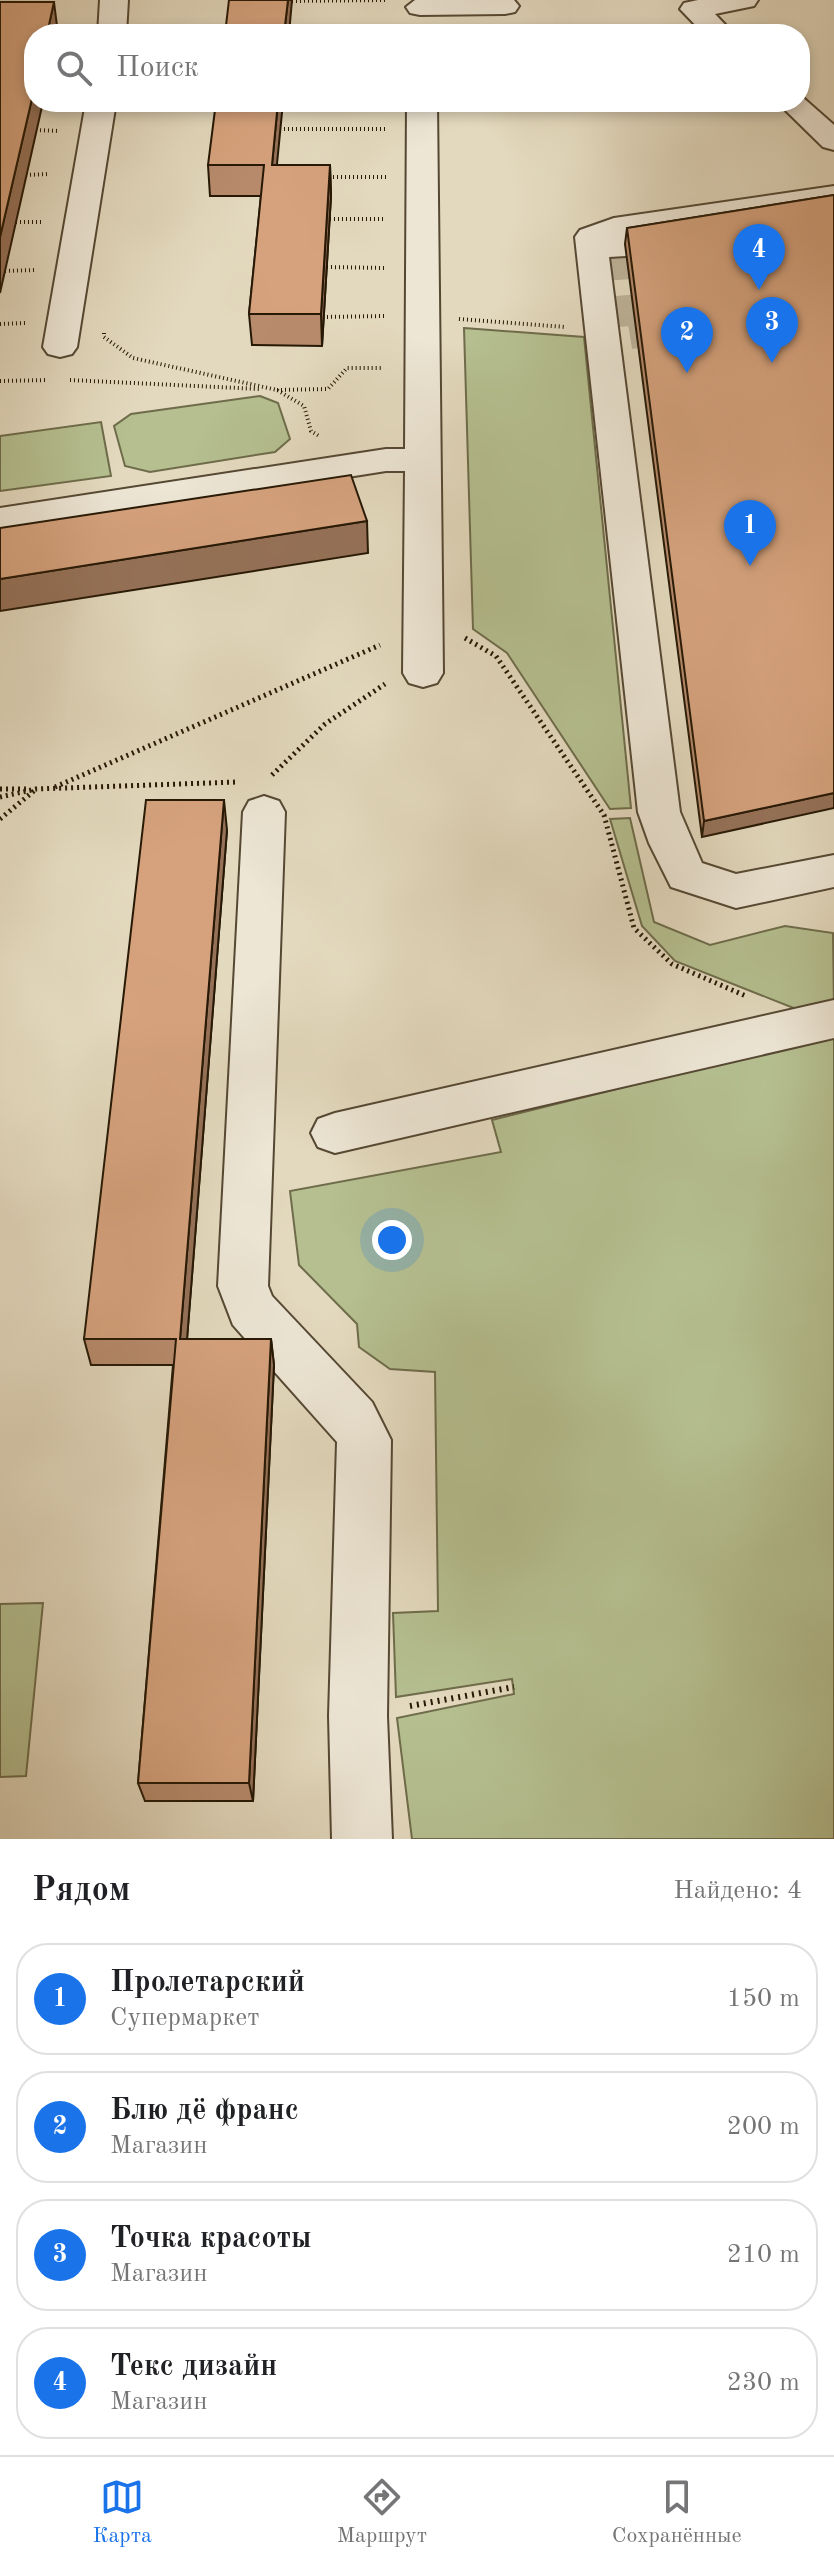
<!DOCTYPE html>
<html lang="ru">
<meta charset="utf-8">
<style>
body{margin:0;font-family:"Old Standard TT",serif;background:#f6f6f6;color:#202124}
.you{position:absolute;left:392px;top:1240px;width:28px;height:28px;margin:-20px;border:6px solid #fff;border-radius:50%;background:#1a73e8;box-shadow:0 0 0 12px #1a73e833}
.badge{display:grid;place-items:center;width:52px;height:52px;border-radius:50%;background:#1a73e8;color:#fff;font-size:26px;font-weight:700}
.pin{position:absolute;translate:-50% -66px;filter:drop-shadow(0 2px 4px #0008)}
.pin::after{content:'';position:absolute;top:42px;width:28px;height:24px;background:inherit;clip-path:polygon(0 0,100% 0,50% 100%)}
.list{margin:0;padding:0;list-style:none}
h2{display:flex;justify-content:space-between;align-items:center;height:104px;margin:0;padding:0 32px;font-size:34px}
h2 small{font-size:26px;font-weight:400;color:#757577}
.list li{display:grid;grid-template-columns:52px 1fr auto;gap:24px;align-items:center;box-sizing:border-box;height:112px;margin:0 16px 16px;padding:0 16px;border:2px solid #e0e0e0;border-radius:32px}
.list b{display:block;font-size:30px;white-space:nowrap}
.list p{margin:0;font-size:26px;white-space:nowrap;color:#757577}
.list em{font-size:26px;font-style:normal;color:#757577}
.icon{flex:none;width:44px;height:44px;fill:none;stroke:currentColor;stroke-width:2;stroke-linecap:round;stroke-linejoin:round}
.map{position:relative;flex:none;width:834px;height:1839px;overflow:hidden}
.search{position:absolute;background:#fff;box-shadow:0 4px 12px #0003;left:24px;right:24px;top:24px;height:88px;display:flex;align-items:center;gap:20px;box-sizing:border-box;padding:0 28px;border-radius:32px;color:#757577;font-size:30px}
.sheet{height:616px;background:#fff}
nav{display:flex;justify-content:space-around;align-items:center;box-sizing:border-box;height:112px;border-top:2px solid #e0e0e0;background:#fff;font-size:22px;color:#757577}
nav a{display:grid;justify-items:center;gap:4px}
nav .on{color:#1a73e8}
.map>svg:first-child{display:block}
</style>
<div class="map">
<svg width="834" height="1839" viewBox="0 0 834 1839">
<rect width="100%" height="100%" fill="#e3d9be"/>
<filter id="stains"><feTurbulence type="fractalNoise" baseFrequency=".0025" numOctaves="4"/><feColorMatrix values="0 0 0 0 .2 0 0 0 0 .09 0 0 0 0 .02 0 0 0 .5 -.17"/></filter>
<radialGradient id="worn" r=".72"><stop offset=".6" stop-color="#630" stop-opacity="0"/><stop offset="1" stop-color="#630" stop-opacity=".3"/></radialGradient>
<path fill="#b5bf90" stroke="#6e6c4a" stroke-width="2" d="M464,328L584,337L631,808L610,809L507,653L473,629Z
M260,396L278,403L290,439L275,452L150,472L125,466L114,426L131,414Z
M101,422L111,476L0,491V436Z
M630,818L654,922L710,945L785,926L833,933L834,1008L796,1009L675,961L642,926L610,819Z
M834,1035V1839H412L397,1718L514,1694L512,1679L396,1697L393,1613L438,1611L435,1372L390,1369L359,1347L357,1324L299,1265L290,1191L501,1152L492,1120Z
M43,1603L26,1776L0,1777V1604Z"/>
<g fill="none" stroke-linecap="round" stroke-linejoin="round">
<path stroke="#bdb299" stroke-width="31" stroke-dasharray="31 16" stroke-linecap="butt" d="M615,249L622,335L696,323"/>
<defs>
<path id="minor" d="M100,0H128L126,34H98Z
M415,0H514L519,6L515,12L505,14L420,15L410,13L406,7Z
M698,0H758L754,6L715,14L734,34H704L680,9L684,3Z
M800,95L834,125V150L823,147L777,102H800Z
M86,102H116L77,347L72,354L60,357L48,354L43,347Z
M407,102H437L443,673L437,683L423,687L409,683L403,673L405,471H386L0,532V508L386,449H405Z
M834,186V204L630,235L631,249L626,256L609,257L680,812L702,863L736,874L834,855V887L736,908L671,887L649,843L638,812L575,237L580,230L614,218Z
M264,796L279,801L285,812L268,1286L272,1296L372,1402L391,1440L387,1716L392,1839H332L329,1716L337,1442L233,1325L218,1286L243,812L249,801Z
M834,1000V1038L335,1153L318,1147L311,1133L318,1119L335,1113Z"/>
</defs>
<use href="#minor" stroke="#554833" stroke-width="4"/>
<path stroke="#261805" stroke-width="4" stroke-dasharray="1 3" stroke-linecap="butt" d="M292,1L387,0
M280,129H387
M36,130L59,131
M26,175L49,174
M325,177H387
M330,219H385
M16,222H43
M327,267L386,268
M5,271L36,270
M323,317L385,316
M459,319L565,327
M0,324L27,323
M104,333V337L133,358L277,390L304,406L311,431L319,436
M70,380L259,389
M0,381L47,380
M277,390L328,389L347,368H382"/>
<path stroke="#261805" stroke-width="5" stroke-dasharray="2 4" stroke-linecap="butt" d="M465,638L496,656L604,815L634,928L672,964L746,996
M272,775L325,724L385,684
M55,787L380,645
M0,789H27
M0,797L36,789L237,782
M0,819L35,790"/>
<path stroke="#261805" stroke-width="6" stroke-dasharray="2 5" stroke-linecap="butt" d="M410,1706L514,1687"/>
<use href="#minor" fill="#ede6d5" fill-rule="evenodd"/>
</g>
<path fill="#b78b6c" stroke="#261805" stroke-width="2" d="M208,165H330L331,196L322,346L252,345L249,314L261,196H210Z
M834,195L702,837L625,244L627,228Z
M227,830L187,1339H271L274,1365L253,1801H145L138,1783L173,1365H91L84,1339Z"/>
<path fill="#957158" stroke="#261805" stroke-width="2" d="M288,0H292L289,34H284Z
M54,2L58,34H47Z
M34,90V102H43L0,293V237Z
M278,102H283L274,195L272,165Z
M330,165L331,196L322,346L321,314Z
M367,521L368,553L0,611V579Z
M834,793V808L702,837L704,821Z
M224,800L227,830L185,1365L180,1339Z
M271,1339L274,1365L253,1801L249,1783Z"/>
<path fill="#d5a27d" stroke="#261805" stroke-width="2" d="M229,0H288L284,34H225Z
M0,2H54L47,34H34V90L0,237Z
M216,102H278L272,165H330L321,314H249L264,165H208Z
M834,195V793L704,821L627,228Z
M351,475L367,521L0,579V528Z
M146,800H224L180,1339H271L249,1783H138L176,1339H84Z"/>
<rect width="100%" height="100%" filter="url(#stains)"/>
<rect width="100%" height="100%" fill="url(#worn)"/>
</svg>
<div class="you"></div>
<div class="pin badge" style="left:750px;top:566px">1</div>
<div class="pin badge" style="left:687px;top:373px">2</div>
<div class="pin badge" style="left:772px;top:363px">3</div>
<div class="pin badge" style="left:759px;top:290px">4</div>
<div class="search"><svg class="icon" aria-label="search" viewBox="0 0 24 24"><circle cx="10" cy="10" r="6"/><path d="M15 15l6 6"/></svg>Поиск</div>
</div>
<section class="sheet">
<h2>Рядом<small>Найдено: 4</small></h2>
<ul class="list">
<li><span class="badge">1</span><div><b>Пролетарский</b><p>Супермаркет</p></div><em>150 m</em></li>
<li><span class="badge">2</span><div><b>Блю дё франс</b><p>Магазин</p></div><em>200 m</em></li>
<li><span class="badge">3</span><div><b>Точка красоты</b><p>Магазин</p></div><em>210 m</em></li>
<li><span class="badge">4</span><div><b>Текс дизайн</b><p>Магазин</p></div><em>230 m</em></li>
</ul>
</section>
<nav>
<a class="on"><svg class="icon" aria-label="map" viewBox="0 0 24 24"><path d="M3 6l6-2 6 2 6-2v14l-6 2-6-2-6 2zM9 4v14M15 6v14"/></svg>Карта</a>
<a><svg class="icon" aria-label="directions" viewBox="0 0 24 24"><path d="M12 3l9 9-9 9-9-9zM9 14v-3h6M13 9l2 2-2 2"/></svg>Маршрут</a>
<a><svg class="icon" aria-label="saved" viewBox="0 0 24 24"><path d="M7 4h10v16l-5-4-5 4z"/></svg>Сохранённые</a>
</nav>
